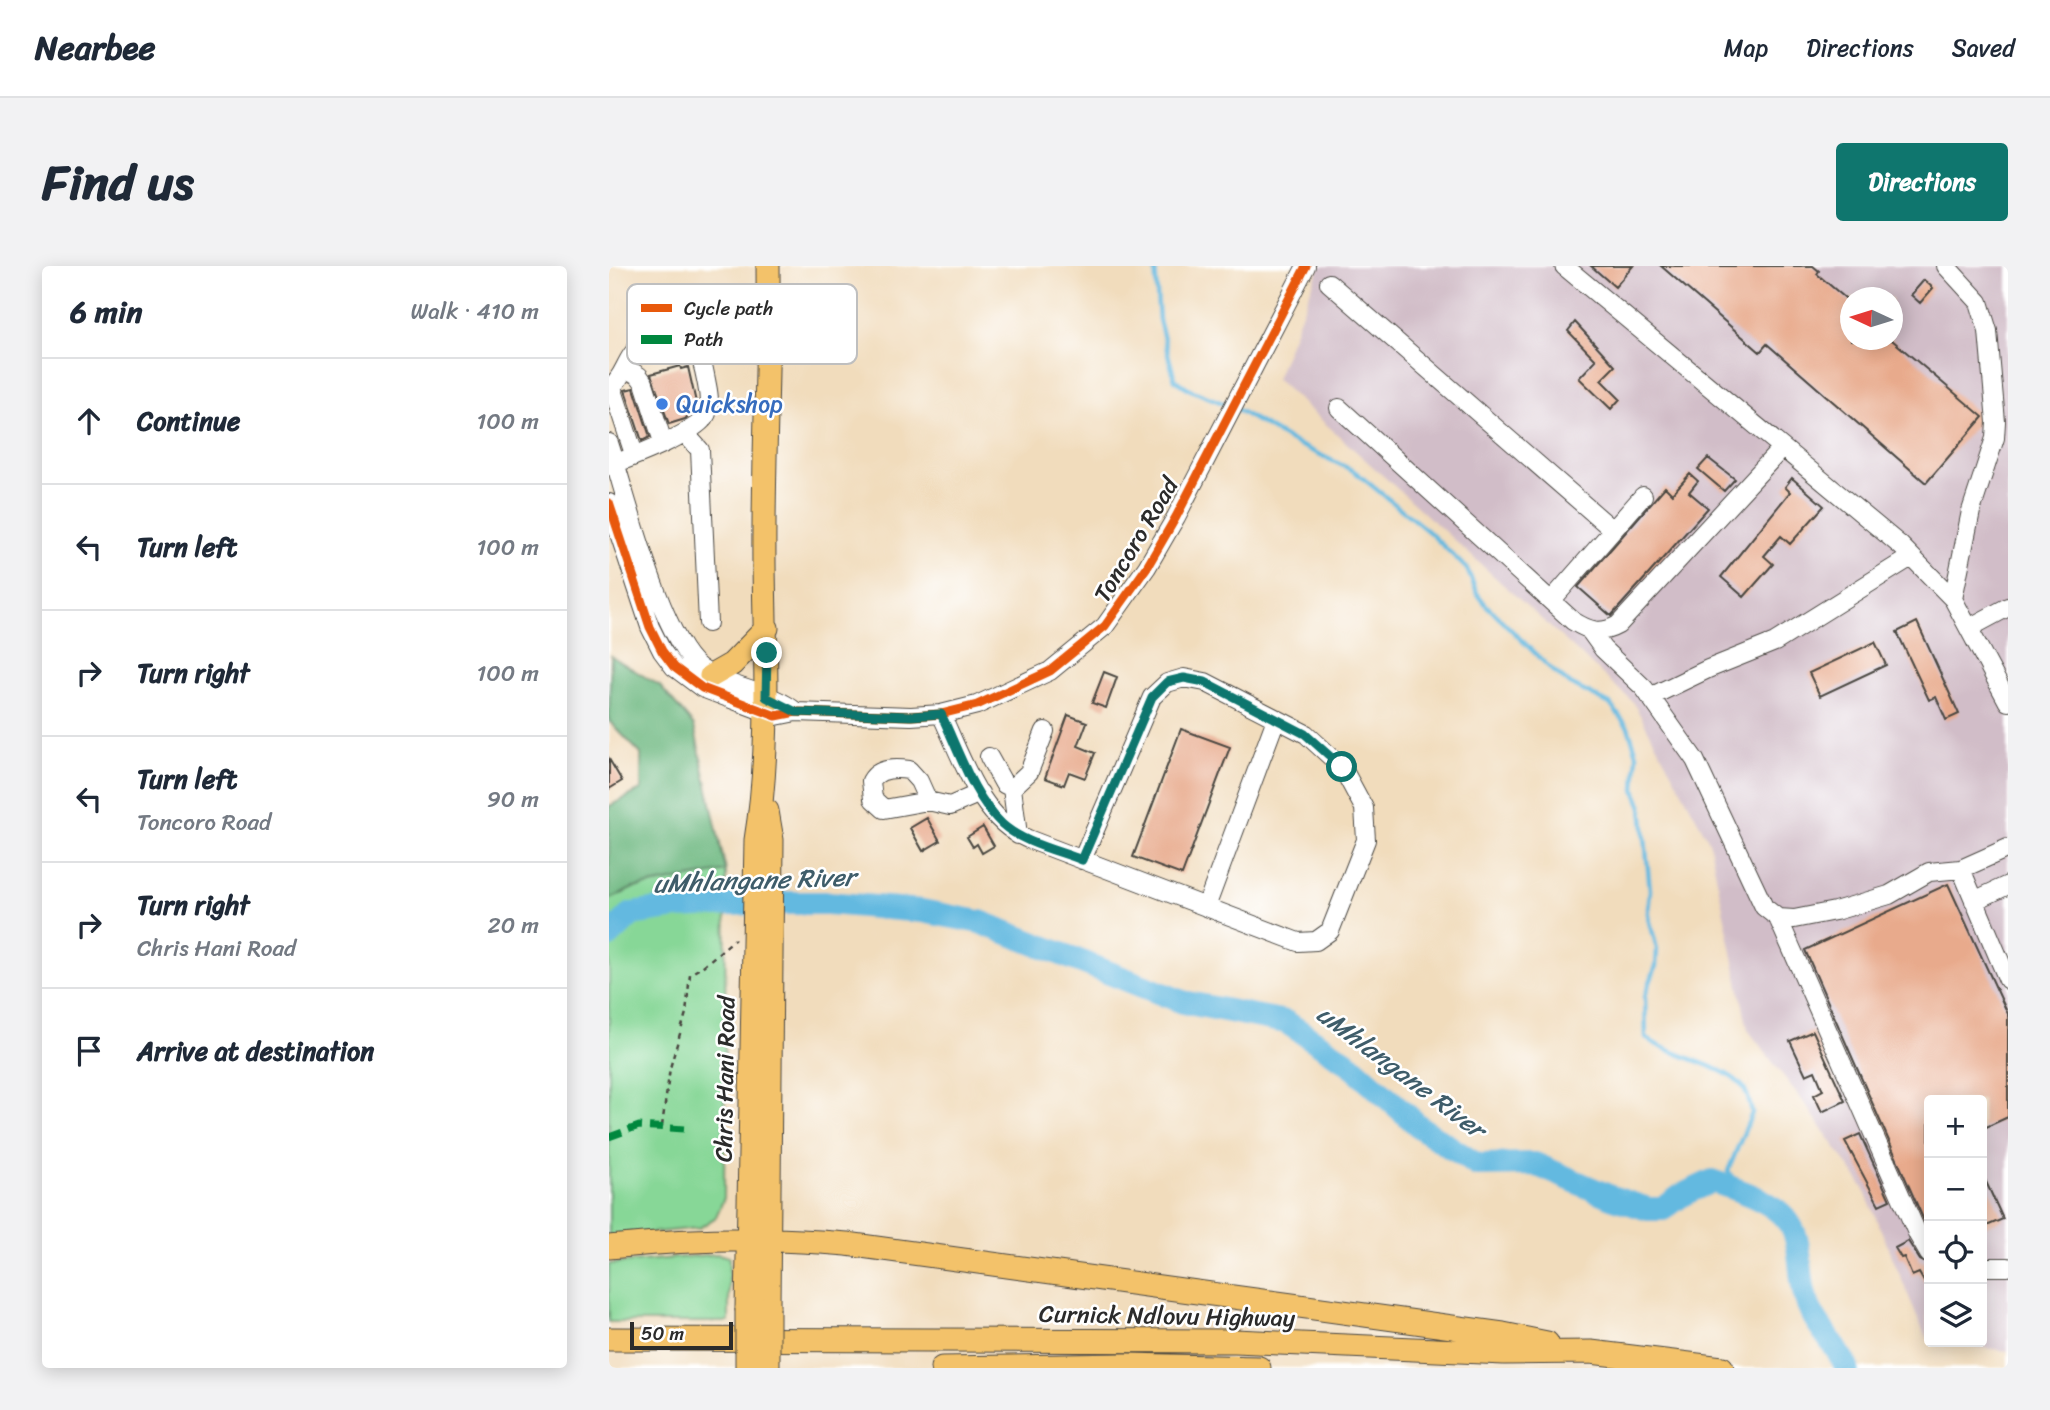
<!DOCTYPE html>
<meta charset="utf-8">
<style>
body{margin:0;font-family:Sriracha,sans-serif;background:#f2f2f3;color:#1f2937}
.controls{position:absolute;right:21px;bottom:21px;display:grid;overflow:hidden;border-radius:7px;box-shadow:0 4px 18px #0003}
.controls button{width:63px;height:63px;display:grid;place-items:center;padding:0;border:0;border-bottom:2px solid #e0e1e3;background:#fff;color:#1f2937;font:35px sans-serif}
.compass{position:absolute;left:1231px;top:21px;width:63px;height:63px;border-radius:50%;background:#fff;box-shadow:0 4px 18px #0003;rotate:274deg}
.scale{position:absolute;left:21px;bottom:18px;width:103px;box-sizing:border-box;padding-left:7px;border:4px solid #2b2b2b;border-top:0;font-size:19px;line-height:24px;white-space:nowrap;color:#2b2b2b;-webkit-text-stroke:5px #fff;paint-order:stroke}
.stop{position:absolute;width:21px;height:21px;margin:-16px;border:5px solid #0f766e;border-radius:50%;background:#fff}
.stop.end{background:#0f766e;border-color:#fff;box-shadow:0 2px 7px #0008}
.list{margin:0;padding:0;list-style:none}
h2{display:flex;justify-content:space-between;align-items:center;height:91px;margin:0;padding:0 28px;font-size:30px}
h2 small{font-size:23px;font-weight:400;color:#747a83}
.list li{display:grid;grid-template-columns:46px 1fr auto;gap:21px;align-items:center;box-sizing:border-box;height:126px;padding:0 28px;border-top:2px solid #e0e1e3}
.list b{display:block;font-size:26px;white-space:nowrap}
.list p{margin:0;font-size:23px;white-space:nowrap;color:#747a83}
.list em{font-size:23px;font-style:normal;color:#747a83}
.icon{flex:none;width:38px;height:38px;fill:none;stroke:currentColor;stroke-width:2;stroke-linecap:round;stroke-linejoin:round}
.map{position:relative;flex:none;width:1399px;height:1102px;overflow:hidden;border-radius:7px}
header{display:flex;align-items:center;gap:42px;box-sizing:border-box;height:98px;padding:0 35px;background:#fff;border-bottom:2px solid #e0e1e3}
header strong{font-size:33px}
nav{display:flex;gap:38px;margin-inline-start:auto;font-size:24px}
.intro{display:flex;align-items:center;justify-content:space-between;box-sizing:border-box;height:168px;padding:0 42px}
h1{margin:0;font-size:49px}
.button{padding:18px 32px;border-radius:7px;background:#0f766e;color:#fff;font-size:24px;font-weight:700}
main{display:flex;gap:42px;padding:0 42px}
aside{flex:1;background:#fff;border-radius:7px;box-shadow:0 4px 18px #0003}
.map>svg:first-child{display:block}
</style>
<header>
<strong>Nearbee</strong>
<nav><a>Map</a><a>Directions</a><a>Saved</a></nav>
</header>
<div class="intro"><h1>Find us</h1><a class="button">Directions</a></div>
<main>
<aside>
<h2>6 min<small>Walk · 410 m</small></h2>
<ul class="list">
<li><svg class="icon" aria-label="ahead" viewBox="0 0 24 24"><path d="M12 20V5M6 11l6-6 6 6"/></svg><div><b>Continue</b></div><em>100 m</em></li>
<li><svg class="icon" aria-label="left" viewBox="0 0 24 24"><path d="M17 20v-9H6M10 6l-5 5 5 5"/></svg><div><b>Turn left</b></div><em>100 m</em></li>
<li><svg class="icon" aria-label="right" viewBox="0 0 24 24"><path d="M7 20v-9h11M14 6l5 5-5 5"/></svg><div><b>Turn right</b></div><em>100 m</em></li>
<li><svg class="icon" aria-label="left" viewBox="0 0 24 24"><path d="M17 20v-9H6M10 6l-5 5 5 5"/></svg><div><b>Turn left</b><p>Toncoro Road</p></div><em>90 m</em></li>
<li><svg class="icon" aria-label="right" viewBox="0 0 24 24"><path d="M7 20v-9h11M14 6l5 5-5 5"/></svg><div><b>Turn right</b><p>Chris Hani Road</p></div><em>20 m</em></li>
<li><svg class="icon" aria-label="arrive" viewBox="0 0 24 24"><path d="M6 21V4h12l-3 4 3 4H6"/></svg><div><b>Arrive at destination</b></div></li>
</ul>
</aside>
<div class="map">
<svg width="1399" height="1102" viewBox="0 0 1399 1102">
<rect width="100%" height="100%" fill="#fff"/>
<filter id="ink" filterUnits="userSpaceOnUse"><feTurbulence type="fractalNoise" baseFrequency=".0143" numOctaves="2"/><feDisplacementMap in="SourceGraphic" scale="14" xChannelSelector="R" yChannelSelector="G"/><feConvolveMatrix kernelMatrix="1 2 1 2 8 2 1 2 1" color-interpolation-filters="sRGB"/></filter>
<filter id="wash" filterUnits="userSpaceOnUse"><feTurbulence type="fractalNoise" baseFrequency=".00686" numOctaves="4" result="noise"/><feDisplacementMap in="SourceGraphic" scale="28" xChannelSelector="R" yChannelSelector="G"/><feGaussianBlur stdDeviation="1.57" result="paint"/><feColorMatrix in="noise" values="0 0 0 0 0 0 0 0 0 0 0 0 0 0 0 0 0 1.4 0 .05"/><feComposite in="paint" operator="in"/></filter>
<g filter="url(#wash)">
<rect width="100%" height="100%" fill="#f1dcbc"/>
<path fill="#d1bdc8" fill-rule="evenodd" d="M711,0H1399V1085L1331,1076H1373V834H1320L1318,1074L1254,921L1199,842L1139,764L1100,575L1024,436L667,113ZM1241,32H1283V74H1241Z"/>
<path fill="#87d797" stroke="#598161" stroke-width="2" d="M117,605L115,932L107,951L90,962L0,971V634L24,622Z
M109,988L120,991V1056H0V998Z"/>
<path fill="#6db880" stroke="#4c7256" stroke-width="2" d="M2,390L51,420L85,460L117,605L24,622L0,634V540L32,524V488L0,455Z"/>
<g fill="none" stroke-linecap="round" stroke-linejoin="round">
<path stroke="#64b9e0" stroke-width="4.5" d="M546,0L550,54L566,114L584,125L621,140
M629,144L682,175L745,205L820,266L858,303L868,327L877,339L943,404L961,418L1001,438L1019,461L1028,488L1026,524L1033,541L1041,624L1039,648L1048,683L1047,700L1036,730L1037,772C1060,790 1117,799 1134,821C1139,827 1141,839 1143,847L1119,905L1134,926"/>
<path stroke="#64b9e0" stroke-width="24" d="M0,670L23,648L68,641L143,637H219L313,645L371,656L574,736L677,756L741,798L812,862L868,899L926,898L1002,931L1039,943H1054L1073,929L1103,915C1131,925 1175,936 1186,969C1193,989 1190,1013 1197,1033C1205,1059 1227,1077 1238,1102"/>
</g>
<g id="blocks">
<path fill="#e8aa8c" d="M982,0H1024L1006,21Z
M1052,0H1204L1210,5L1208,8L1242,37V74H1283L1374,151L1317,217L1158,78L1151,86Z
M1315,14L1324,22L1311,37L1302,29Z
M966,56L1006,100L992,114L1011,133L1002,143L970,112L987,94L959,65Z
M71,100L72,103L79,101L88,141L76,153L60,158L42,108Z
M25,122L41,171L33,175L16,124Z
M1099,192L1126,213L1115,225L1089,203Z
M1081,208L1089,215L1080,226L1099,242L1002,350L969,321L1056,221L1063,228Z
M1183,212L1215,240L1181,278L1172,270L1155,290L1164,298L1135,331L1112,311L1181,226L1176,221Z
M1308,356L1350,448L1337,454L1327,431L1320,434L1288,366Z
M1266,376L1277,399L1211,430L1200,407Z
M495,406L508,411L497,442L483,437Z
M459,449L478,456L469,480L486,487L476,512L460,506L455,519L436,512Z
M572,463L621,481L573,609L524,591Z
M0,493L13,515L0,523Z
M318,552L331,575L314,585L301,562Z
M374,561L385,580L373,587L368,578L364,581L358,571Z
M1339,618L1399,748V851L1373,863V834H1320V966L1196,684Z
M1204,765L1236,835L1213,846L1205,829L1214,824L1206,805L1197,809L1181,775Z
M1251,868L1281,934L1270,939L1236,875Z
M1373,907L1394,953L1373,962Z
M1299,975L1311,994L1320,999V1024L1310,1007L1303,1010L1295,991L1292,992L1286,982Z"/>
</g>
</g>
<g filter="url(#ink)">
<use href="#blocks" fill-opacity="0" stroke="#494641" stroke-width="2"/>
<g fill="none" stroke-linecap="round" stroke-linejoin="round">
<defs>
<path id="minor" d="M955,0L1292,280L1344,333L1399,436
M1337,0L1370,36L1379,65L1387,156L1386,172L1362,245L1344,333
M720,17L1004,264
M17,102L30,110L35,117L54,176
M3,121L25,188
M0,122C16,112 16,90 32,80C39,77 51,75 59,74C91,72 93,93 98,119C100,129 102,142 96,151C83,169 23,191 0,200
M730,142L964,355C980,365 991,369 1009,359L1172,183
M79,164L82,174L91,184L99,357
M0,177C17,228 52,373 91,402C120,423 165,426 187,446
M0,237L41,361L53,385L65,401L93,422L167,450L187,446L302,450L332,448L368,439L441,405L496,360L538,301L567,251L697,0
M942,335L1034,230
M1360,362L1399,341
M981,365L994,383L1035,422L1086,494L1155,641L1169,652L1185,653L1226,645L1280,629L1320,606L1352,603L1399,582
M1041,431L1099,403L1166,376L1302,291
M332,448C353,492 371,553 419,573L689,676L707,675L721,665L757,574L755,542L733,501L697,468L596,416L575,412L558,417L543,431L473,594
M380,491L395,518L403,522
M319,535L310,515L300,504C287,502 269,502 262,515L264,533L275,543L319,535L341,540L371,527
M409,569L403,522L420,506L436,465
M1352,603L1399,714
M1365,635L1399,619
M597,641L667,453
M1169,652L1309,969L1320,988
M1373,1001H1399"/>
<path id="major" d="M102,410L123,398L158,362
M158,545L163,574L159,1042
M0,981C80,973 158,971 238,978L894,1068L938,1077
M138,1043L147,574C162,483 156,390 155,298C154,199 160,99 159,0
M0,1073L626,1075L895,1087L982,1086L1113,1102
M333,1102L517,1099L650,1102"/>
</defs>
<use href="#minor" stroke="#494641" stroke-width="20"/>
<use href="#major" stroke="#494641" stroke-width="25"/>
<path stroke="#494641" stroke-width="2.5" stroke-dasharray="5 5" stroke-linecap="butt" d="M53,860L61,802L77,747L81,708L93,701L126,673"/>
<use href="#minor" stroke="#fff" stroke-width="18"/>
<use href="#major" stroke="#f3c26a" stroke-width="23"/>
<defs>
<path id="major-bridge" d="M138,1102V1043
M159,1102V1042"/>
</defs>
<use href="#major-bridge" stroke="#494641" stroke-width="25" stroke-linecap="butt"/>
<use href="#major-bridge" stroke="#f3c26a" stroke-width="23"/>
<path stroke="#00873e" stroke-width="7" stroke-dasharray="14 7" stroke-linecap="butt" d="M0,871L30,860L76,863"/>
<defs>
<path id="cycleway" d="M0,237L41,361L53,385L65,401L93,422L167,450L187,446L302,450L332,448L368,439L441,405L496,360L538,301L567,251L697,0"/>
</defs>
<use href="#cycleway" stroke="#fff" stroke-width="13"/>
<use href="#cycleway" stroke="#e8590c" stroke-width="9"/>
</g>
</g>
<g fill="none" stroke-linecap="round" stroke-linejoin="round" filter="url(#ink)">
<path stroke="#0f766e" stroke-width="9" d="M158,387L157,431L187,446L302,450L332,448C349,483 364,531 393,558C414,577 447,584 473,594L543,431L558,416L575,412L596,416L696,468L733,501"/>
</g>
<circle fill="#3f7fe0" stroke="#fff" stroke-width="2.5" cx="53" cy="138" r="7"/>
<g text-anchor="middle" stroke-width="5" stroke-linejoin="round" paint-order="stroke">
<g font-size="24" fill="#366cbe" stroke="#fff" text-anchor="start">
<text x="67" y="146">Quickshop</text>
</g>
<g font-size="24" fill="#2b2b2b" stroke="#fff">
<text transform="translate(527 274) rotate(-59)" y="8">Toncoro Road</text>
<text transform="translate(116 813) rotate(-89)" y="8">Chris Hani Road</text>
<text transform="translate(558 1050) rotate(1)" y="8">Curnick Ndlovu Highway</text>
</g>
<g font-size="26" font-style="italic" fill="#3f5d6a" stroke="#fff">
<text transform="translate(145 614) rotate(-2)" y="9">uMhlangane River</text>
<text transform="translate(792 805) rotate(37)" y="9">uMhlangane River</text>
</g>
</g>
<rect x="18" y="18" width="230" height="80" rx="10" fill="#fff" stroke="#bfbfbf" stroke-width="2"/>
<rect x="32" y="38" width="31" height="8" fill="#e8590c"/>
<rect x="32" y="69" width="31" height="9" fill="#00873e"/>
<g font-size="19" fill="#2b2b2b">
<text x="75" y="49">Cycle path</text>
<text x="75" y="80">Path</text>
</g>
</svg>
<div class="controls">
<button>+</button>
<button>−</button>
<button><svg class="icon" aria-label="locate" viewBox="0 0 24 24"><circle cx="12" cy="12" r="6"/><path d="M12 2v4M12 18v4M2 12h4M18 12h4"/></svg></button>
<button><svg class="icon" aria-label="layers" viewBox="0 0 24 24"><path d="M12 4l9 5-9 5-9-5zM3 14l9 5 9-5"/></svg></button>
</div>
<svg class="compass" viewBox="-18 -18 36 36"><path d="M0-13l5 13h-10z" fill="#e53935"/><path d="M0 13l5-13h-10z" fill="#747a83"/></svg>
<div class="scale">50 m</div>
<div class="stop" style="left:733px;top:501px"></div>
<div class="stop end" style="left:158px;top:387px"></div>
</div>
</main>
